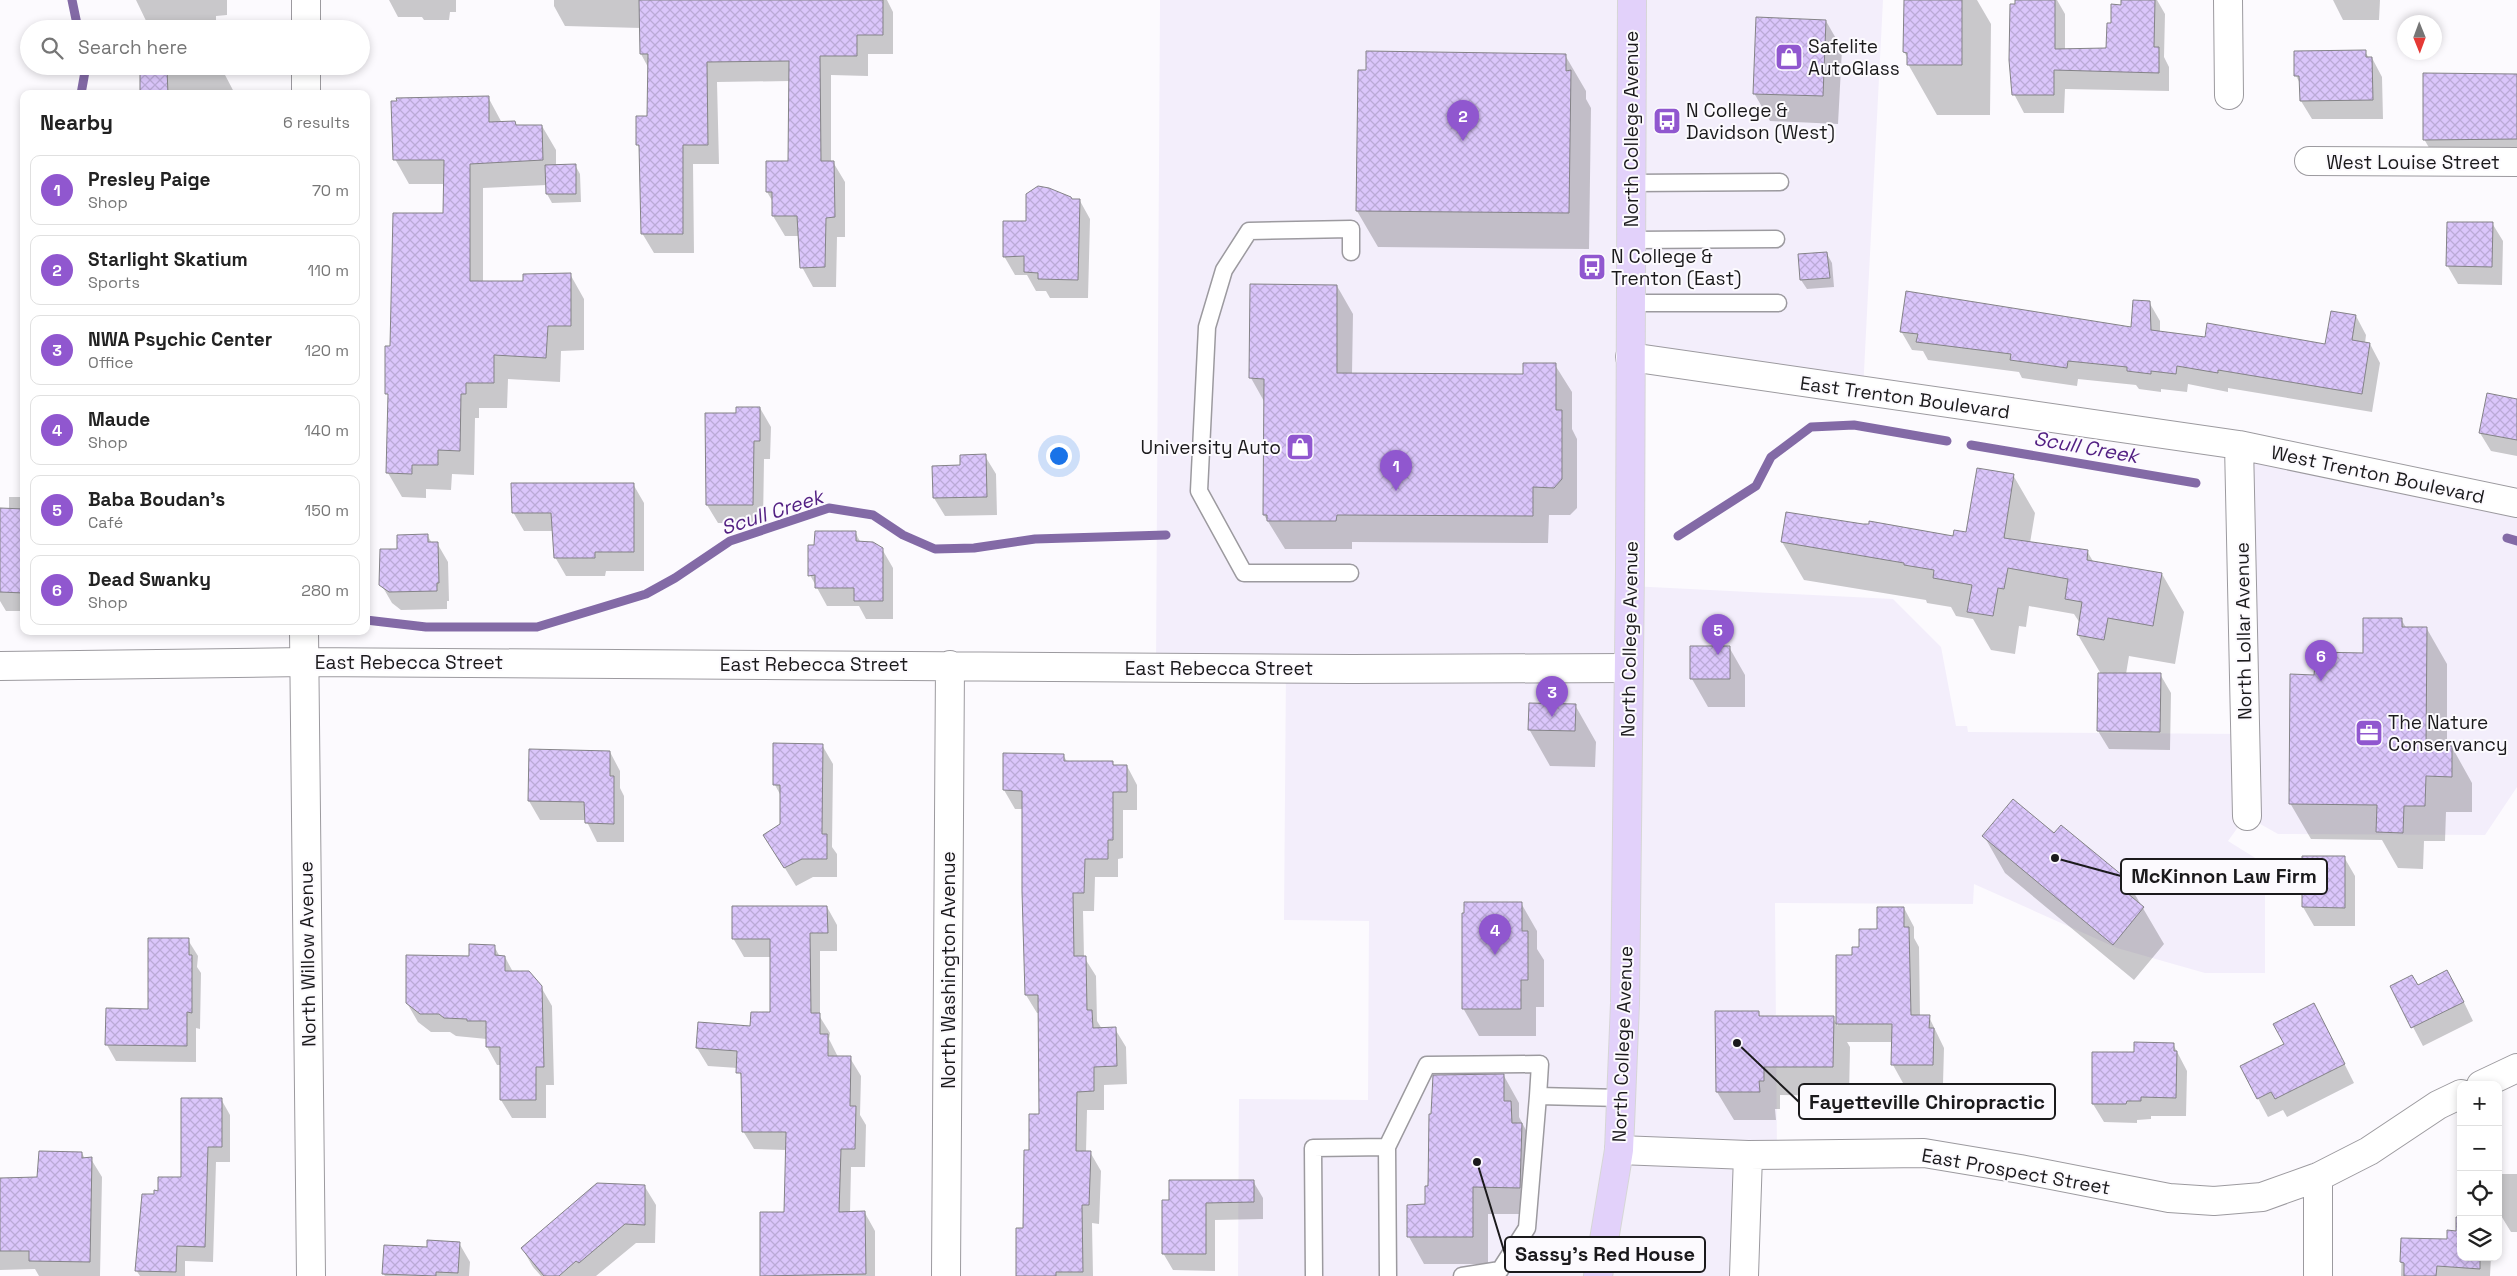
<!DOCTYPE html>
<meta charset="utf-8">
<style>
body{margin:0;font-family:"Space Grotesk",sans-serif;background:#f6f6f6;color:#222}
.controls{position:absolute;right:15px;bottom:15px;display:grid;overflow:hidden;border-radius:10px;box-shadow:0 2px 8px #0003}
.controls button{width:45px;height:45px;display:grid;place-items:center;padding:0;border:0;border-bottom:1px solid #e0e0e0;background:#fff;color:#222;font:25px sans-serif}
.compass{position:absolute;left:2397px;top:15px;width:45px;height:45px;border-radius:50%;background:#fff;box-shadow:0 2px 8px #0003;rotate:179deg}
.you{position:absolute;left:1058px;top:455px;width:18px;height:18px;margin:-12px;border:4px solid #fff;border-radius:50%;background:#1a73e8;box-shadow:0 0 0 8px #1a73e833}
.badge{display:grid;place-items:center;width:32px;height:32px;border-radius:50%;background:#9057cf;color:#fff;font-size:16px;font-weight:700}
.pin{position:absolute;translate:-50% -41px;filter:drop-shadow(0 1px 2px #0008)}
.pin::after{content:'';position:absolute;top:26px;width:18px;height:15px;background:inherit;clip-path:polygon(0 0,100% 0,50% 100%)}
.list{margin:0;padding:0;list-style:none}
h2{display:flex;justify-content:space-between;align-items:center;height:65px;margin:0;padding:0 20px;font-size:21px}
h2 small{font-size:16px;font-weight:400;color:#767676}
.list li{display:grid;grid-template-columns:32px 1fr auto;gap:15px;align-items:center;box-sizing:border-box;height:70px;margin:0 10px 10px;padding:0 10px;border:1px solid #e0e0e0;border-radius:10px}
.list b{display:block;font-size:19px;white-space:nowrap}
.list p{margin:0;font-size:16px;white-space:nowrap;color:#767676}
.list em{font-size:16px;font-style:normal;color:#767676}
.icon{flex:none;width:28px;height:28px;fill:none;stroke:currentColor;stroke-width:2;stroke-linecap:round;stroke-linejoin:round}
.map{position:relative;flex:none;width:2517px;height:1276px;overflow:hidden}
.search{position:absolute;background:#fff;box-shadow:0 2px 8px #0003;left:20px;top:20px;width:350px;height:55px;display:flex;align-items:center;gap:12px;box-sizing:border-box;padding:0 18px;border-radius:28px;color:#767676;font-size:19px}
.panel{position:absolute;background:#fff;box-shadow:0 2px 8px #0003;left:20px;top:90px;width:350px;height:545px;border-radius:10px}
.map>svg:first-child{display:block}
</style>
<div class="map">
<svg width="2517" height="1276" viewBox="0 0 2517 1276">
<defs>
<pattern id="building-cross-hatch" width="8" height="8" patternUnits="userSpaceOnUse" patternTransform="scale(1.25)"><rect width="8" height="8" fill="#dbc6fb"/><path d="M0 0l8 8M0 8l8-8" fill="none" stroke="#bbaad7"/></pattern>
</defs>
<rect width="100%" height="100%" fill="#fcfafe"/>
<path fill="#f3eefb" d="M1160,0H1883L1863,391L1630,357V586L1893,599L1941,647L1956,726H1967L1968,732L2245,734L2239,445L2517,503V787L2485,835L2278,834L2246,816L2228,841L2265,864V973H2205L2117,948L1974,884L1973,904L1775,903L1777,1155H1748L1744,1276H1238L1239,1099L1368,1100L1369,921L1284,920L1286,668H1156Z"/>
<path fill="#0003" d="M136,0H227V15L216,16V29H150Z
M389,0H456V12H450L449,20H424L422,17H398Z
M554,0H887L893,12V54H868V76L831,75V162H833L845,182V237H837L836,287H813L802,267L800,236H785L773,216V202L767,192V163L789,162L790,81L717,82L719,164H693L694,253H654L642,233L641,151L637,144L648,118L649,69L641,54V28L565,26L554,6Z
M1905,0H1977L1991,24L1990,115H1937L1908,64V58L1904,52Z
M2016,0H2057L2065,14V50L2107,49L2122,0H2157L2165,14L2164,57L2169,67V91L2065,89L2064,113H2024L2014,94Z
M2333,0H2380L2379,20H2343Z
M1826,21L1842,49L1838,124L1770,121L1754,93Z
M2295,52H2365L2369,58H2372L2382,77L2383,119H2312L2301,101V85L2296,76Z
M1565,55L1586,91V99L1591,108L1589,249L1378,247L1357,211L1359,71Z
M166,70L169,74L224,73L235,94H141Z
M2517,75V158H2435L2424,139Z
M488,97L502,123H515L517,126H542L556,150V166L575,165L580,174L581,202L552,203L547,194V185L483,188V282H524L570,274L584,299V350L561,351L560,382L508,379L507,408H479V418H475L474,475L452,474L451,490L426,489V498L402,497L388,473L389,397L387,393L391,347L444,214L445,184H409L395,159Z
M1072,201H1080L1090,219L1088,298H1050L1046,291H1036L1027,275H1015L1004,256L1027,223Z
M2492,223L2503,241L2502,285L2458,284L2447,265Z
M1827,254L1832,263L1834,287L1807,289L1801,280Z
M1251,285L1337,286L1353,314L1352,374L1524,375L1555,365L1572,392V429L1577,439V508L1570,515H1549L1548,543L1352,542V549H1285L1264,515L1265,403L1251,378Z
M2149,302L2160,321V333L2206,339L2326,345L2356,316L2366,335L2365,343L2370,344L2380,363L2372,412L2228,388V392L2188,384L2187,392L2161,389V392L2139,389L2136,385L2078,379L2077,386L2022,378L2019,372L1928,360L1923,351L1912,350L1901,331L2132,329Z
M2517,400V456L2491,451L2480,433Z
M760,408L771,427L770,459H764L763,524L718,523L707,505L737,415Z
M985,456L996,474L997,515L945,516L934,498L961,466Z
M2013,475L2035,513L2030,543L2087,551L2094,563L2162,574L2184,612L2175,664L2129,656L2126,674H2160L2171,693L2170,750L2109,749L2098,731L2101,674L2078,635L2080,623L2074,614L2029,606L2026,627L2019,626L2015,654L1991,650L1973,619L1956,616L1951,607L1927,603L1926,600L1804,580L1782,542L1954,537L1967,533Z
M633,484L644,503V571H606L605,576H566L555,557L553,531H524L513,512Z
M9,497H24V611H6L0,601V510H9Z
M855,532L861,543L882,549L893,568V619H866L859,606H827L810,575Z
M427,535L432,543H437L448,562L449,601H447V609L401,610L392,603L381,584L398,550Z
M2401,619L2407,629H2427L2447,664V747H2452L2472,783V812H2446L2445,841H2424L2423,869L2398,868L2382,840L2311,839L2290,803L2315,676L2364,654Z
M1691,647H1729L1745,675V707H1708L1692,679Z
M1575,705L1596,742L1595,767L1550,766L1529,729Z
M822,745L833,764L832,847L837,854V877H813L796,886L765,836L781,824V796L775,785Z
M530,751L610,752L620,771V788L624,796V842H597L586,820H540L529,801Z
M1004,755H1063L1068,763L1112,762L1114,766H1127L1137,785V810H1123V858L1118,859V877H1095L1094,911H1083L1084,957L1096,976L1097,1021L1102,1029H1115L1126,1047L1127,1084L1104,1085V1110H1087L1086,1152H1090L1101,1171L1099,1224L1092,1223L1093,1276H1017L1025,1230L1030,1152L1040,1116L1039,1013H1037L1026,995L1023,809H1015L1004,790Z
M2054,835L2127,881L2164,944L2134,980L2005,873L1984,836Z
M2344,857L2355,876V926H2314L2303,907Z
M1521,903L1537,931V949L1544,960V1007H1536V1036H1479L1463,1008Z
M827,907L837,925V951H820V1017L830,1033L829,1039L838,1057L850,1058L861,1076L860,1115L866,1125L865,1167H851L850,1213H865L875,1231V1276H761V1213H785L787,1150L754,1149L743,1131V1081L738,1068L708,1066L697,1048L752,1027L771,1014V957H744L733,938Z
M1904,908L1914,927V938L1919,947L1920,1016L1929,1017L1944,1048L1943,1084L1903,1083L1893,1065V1042H1847L1850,1047L1849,1096L1780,1095V1109H1775L1776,1120H1734L1717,1092L1758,1012L1761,1018H1833L1838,1026L1837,956H1854Z
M188,940L198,956L197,967L201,973L200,1029L196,1028V1062L116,1061L107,1045L149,1010Z
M494,946L500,957H505L513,972L541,987L552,1006L554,1085H546V1118H512L501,1100V1065H497L487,1047V1039L456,1036L450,1032H431L418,1022L407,1003L470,957Z
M2392,987L2458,990L2473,1021L2423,1046Z
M2324,1023L2354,1083L2287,1117L2283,1110L2268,1117L2241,1067Z
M2173,1044L2187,1071L2186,1116H2151V1119L2137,1120V1123L2104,1122L2093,1104L2135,1053Z
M1504,1076L1519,1103V1117L1537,1151L1535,1214H1488V1264H1424L1409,1237L1426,1205L1433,1116Z
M221,1099L230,1115V1162H216L213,1262L185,1261V1276H140L136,1270L155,1196L182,1178Z
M82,1153L85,1159H91L102,1177L100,1276H39L35,1269L0,1270V1179L38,1178Z
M2499,1174H2517V1232H2511L2500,1214Z
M1253,1181L1263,1198V1219L1215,1220V1271L1173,1270L1163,1253L1170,1201Z
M645,1187L656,1205L655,1243H636L596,1276H541L533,1267L522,1248Z
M2402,1240L2461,1257H2491L2490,1276H2401Z
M459,1243L470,1262L469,1276H385L383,1273L428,1249Z"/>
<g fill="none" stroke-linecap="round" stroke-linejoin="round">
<path stroke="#836aa6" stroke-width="9" d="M72,0L78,29
M81,94L86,66
M1971,445L2196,483
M1678,536L1756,486L1771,457L1811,427L1854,425L1947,441
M2507,538L2517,541
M366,620L426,627H537L646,594L675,578L730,541L829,508L873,515L903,535L935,549L974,548L1035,539L1166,535"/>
</g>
<path fill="url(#building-cross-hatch)" stroke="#848387" d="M639,0H883V35H857V56H820L821,161H834L835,217L826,218L825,267L800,268L797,216H772V192H766V161H788L789,61L707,62L708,145H683V234H641L639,145H636V116H647L648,54H640Z
M1904,0H1962V65H1907V53L1903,52Z
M2015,0H2055V49L2106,48L2107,23H2111V4L2121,5V0H2155L2154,47H2159V73L2054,70V95H2012L2009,60L2010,4H2015Z
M1756,17L1826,20L1823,96L1753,94Z
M2366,50V57H2372L2373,100L2300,101L2299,76H2294V51Z
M1366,51L1566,54V71L1571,70L1569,213L1356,211L1358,70H1366Z
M167,69L168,94H140V71Z
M2423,73L2517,74V139L2423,140Z
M489,96V122L515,121L516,125H542L543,160L470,164V281H523V274L571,273V326H548L546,358L494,355V383H466V394H461L460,451L438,450V465H412V474L386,473L388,394H385V346H390L393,213H443L444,160H393L391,101H397L396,98Z
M576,164V194H546L545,165Z
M1038,186L1049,188L1071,197L1072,199H1080L1078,280L1038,279V273L1024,272V256L1003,257V221H1026V194Z
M2447,222H2493L2492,267L2446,266Z
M1827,252L1830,278L1800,280L1798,254Z
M1250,284L1337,285V373L1523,374V363H1556V410H1562V479L1554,488L1533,487V516L1337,515L1336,521H1267V515H1263L1264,379L1249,378Z
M1906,291L2131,327L2133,300L2150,301L2151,330L2205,337L2207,323L2325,344L2331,311L2356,315L2352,340L2370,343L2362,394L2218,370V373L2177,366L2176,374L2151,371V374L2127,371V367L2068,361L2067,368L2010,360L2011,354L1916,342L1918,334L1900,332Z
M2487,393L2517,399V440L2479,433Z
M736,407H760V441H754L753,505H706L705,413H736Z
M986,454L987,497L933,498L932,466L960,465V455Z
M1977,468L2014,474L2004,538L2088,550L2087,560L2162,573L2153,626L2108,618L2104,640L2077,635L2082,602L2065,599L2068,579L2008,568L2004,589L1998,588L1993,616L1967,612L1972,585L1933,578L1934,570L1904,565V563L1781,542L1786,512L1863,524H1869V521L1953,536L1954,530L1966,532Z
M511,483H634V552H595V558H554L551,513H512Z
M0,508L24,509V593L0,592Z
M815,531H856V541L873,542L883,548V601H854V588H815V575L808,576V545H814Z
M428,534V542H438L439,583H437V591L389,592L379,585L380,549H397V535Z
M2363,618H2402V627H2427L2426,746H2452V777L2426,776L2425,806H2404L2403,833L2376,832L2377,805L2289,804L2290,674L2314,675L2316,652L2363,653Z
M1690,646H1730V679H1690Z
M2098,673H2161L2160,732L2097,731Z
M1529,703L1576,704L1575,731L1528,730Z
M773,743L823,744L822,834H827V859H802L784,868L763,835L780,824V785H773Z
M529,749L610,751V776H614V824L585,823L584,802L528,801Z
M1003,753L1064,754V761H1113V765H1127V792H1113V840H1108V859H1085L1084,893H1073L1074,956H1086L1087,1010H1092L1093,1028L1116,1027L1117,1066L1094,1067V1091L1077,1092L1076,1151H1091L1089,1205H1082L1083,1272H1056V1276H1016V1228H1023L1024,1150H1029V1114H1039L1038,995H1025L1022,892V791L1003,790Z
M2013,799L2054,833L2061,825L2128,880L2121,888L2144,907L2113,945L1982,836Z
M2302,856H2345V908L2302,907Z
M1464,902H1522V931H1528V980H1521V1009H1462V913H1464Z
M732,906H827L828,933H810L811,1013H820V1034H828V1056H851L850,1106H856L855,1149H841L839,1212L865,1211L866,1274L760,1276V1212H784L786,1132H742L741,1073H736L737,1051L696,1048L698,1022L750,1026L751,1012H770V939H732Z
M1877,907H1904V927H1909L1911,1015H1930L1929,1028H1934L1933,1065H1891L1892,1024H1836V955H1852V947H1859V929H1877Z
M148,938H189V955H192V1013L187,1012V1046L105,1045L106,1008L148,1009Z
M469,944L495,945V955L505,956V971H529L542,986L544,1067H536V1100H500V1047H486V1021H467V1019L444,1018L439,1014H420L406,1003V955L469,956Z
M2447,970L2464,1002L2411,1028L2390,986L2412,975L2418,985Z
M2314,1003L2345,1064L2275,1099L2271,1092L2257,1099L2240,1066L2284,1044L2273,1024Z
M1715,1011H1759V1016H1834L1833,1067H1764V1081H1759L1760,1092H1716Z
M2134,1042L2174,1043V1051H2177L2176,1098L2141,1097V1101H2127L2126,1104H2092V1052H2134Z
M1504,1074V1101H1511L1512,1123H1522L1520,1188L1473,1187V1237H1407V1205L1425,1204V1186H1428L1429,1114H1431L1433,1075Z
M181,1098H222V1147H208L205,1247L177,1246L176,1272L135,1271L142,1194H154V1190L158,1191V1177H181Z
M39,1151L82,1152V1158L92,1157L90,1262L29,1261V1251H0V1178L37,1177Z
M1169,1180H1254V1202L1206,1203V1254H1162V1200H1169Z
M597,1183L645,1185V1225L625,1224L579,1263L576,1261L559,1276H544L521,1248Z
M2456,1217H2461V1257H2480V1269L2437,1266L2436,1276H2404V1263L2400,1262L2401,1238L2447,1239V1230L2456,1231Z
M427,1240L460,1242L458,1273L436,1272V1276L382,1274L384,1245L427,1247Z"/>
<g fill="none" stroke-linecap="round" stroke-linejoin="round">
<defs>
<path id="service" d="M1630,183L1780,182
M1631,240L1776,239
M1630,303H1778
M1350,573H1244L1199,491L1207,327L1224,270L1249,231L1351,229V252
M1387,1147L1427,1065L1540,1064L1538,1096
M1314,1276L1313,1148L1387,1147L1388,1276
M1462,1276L1500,1270L1527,1228L1538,1096L1621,1098"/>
<path id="minor" d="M2228,0L2229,95
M306,29V0
M306,94V66
M2309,161L2517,162
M1630,357L2239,445L2517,503
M2239,445L2247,816
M304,631L311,1276
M0,666L304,662L1352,669L1628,668
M2481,1085L2517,1068
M1619,1150L1748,1155L1924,1153L2020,1169L2169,1198L2214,1201L2262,1197L2318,1177L2369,1151L2438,1105L2461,1094
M2318,1177V1276
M946,1276L950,665
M1744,1276L1748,1155"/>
<path id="primary" d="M1598,1276L1619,1150L1625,1003L1630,571L1632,0"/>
</defs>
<use href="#service" stroke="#9c9a9f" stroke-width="19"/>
<use href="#minor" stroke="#9c9a9f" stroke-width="30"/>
<use href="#primary" stroke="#d6d6d6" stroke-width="30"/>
<use href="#service" stroke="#fff" stroke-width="16"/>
<use href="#minor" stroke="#fff" stroke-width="28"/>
<use href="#primary" stroke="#e2d1fa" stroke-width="28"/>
</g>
<defs>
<symbol id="shop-square" viewBox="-11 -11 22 22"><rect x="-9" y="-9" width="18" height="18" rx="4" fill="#9057cf" stroke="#fcfafe"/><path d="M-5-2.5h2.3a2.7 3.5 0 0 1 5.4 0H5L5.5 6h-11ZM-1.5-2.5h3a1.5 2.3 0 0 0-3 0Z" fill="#fff"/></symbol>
<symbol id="bus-square" viewBox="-11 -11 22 22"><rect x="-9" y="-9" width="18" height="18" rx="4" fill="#9057cf" stroke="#fcfafe"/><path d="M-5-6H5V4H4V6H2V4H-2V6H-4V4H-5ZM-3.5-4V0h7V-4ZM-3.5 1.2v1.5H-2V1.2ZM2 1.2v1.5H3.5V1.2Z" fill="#fff"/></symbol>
<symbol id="office-square" viewBox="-11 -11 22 22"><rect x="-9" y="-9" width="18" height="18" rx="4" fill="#9057cf" stroke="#fcfafe"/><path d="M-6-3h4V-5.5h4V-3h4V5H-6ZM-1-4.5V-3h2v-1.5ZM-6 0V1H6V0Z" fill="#fff"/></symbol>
</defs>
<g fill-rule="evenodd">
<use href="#shop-square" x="1773" y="41" width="32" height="32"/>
<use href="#bus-square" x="1651" y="105" width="32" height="32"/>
<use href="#bus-square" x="1576" y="251" width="32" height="32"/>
<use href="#shop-square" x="1284" y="431" width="32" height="32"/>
<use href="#office-square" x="2353" y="717" width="32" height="32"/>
</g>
<g text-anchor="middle" stroke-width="4" stroke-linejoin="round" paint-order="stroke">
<g font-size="19" fill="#1b1a1c" stroke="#fcfafe" text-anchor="start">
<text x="1808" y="53">Safelite<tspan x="1808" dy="22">AutoGlass</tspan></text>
<text x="1686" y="117">N College &amp;<tspan x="1686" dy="22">Davidson (West)</tspan></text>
<text x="1611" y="263">N College &amp;<tspan x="1611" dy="22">Trenton (East)</tspan></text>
<text x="1281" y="454" text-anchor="end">University Auto</text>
<text x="2388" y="729">The Nature<tspan x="2388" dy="22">Conservancy</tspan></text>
</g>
<g font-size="19" fill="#1b1a1c" stroke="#fcfafe">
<text transform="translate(1631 129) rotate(-90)" y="7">North College Avenue</text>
<text x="2413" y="169">West Louise Street</text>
<text transform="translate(1905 397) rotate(8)" y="7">East Trenton Boulevard</text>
<text transform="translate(2378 474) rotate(12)" y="7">West Trenton Boulevard</text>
<text transform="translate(2243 631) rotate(-91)" y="7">North Lollar Avenue</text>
<text transform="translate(1629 639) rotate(-89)" y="7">North College Avenue</text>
<text x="409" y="669">East Rebecca Street</text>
<text x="814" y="671">East Rebecca Street</text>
<text x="1219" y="675">East Rebecca Street</text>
<text transform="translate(307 954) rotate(-91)" y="7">North Willow Avenue</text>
<text transform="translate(948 970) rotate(-90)" y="7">North Washington Avenue</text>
<text transform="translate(1622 1044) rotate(-88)" y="7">North College Avenue</text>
<text transform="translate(2016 1171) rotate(10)" y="7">East Prospect Street</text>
</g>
<g font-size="20" font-style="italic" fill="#532083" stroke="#fcfafe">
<text transform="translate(2086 447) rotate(10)" y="7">Scull Creek</text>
<text transform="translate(772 512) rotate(-18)" y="7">Scull Creek</text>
</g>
</g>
<path fill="none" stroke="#1b1a1c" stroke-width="2" d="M2055 858L2121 876M1737 1043L1799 1102M1477 1162L1505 1254"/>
<g fill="#1b1a1c" stroke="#fcfafe" stroke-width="2">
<circle cx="2055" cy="858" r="5"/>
<circle cx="1737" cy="1043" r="5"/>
<circle cx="1477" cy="1162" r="5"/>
</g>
<g fill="#fcfafe" stroke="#1b1a1c" stroke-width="2">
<rect x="2121" y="859" width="206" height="35" rx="5"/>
<rect x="1799" y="1084" width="256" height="35" rx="5"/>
<rect x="1505" y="1237" width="200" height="35" rx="5"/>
</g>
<g font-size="20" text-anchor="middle" font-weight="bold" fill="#1b1a1c">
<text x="2224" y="883">McKinnon Law Firm</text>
<text x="1927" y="1109">Fayetteville Chiropractic</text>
<text x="1605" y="1261">Sassy’s Red House</text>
</g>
</svg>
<div class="controls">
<button>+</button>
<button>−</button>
<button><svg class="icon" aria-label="locate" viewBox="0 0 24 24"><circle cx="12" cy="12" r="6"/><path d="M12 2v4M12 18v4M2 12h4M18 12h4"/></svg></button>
<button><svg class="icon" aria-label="layers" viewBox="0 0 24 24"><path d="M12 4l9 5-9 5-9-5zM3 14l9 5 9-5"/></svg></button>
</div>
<svg class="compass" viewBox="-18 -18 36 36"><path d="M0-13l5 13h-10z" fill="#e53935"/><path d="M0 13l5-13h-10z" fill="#767676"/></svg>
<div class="you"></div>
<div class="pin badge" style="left:1396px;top:491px">1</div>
<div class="pin badge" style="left:1463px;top:141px">2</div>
<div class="pin badge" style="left:1552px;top:717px">3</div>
<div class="pin badge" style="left:1495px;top:955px">4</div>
<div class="pin badge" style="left:1718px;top:655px">5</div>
<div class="pin badge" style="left:2321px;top:681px">6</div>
<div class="search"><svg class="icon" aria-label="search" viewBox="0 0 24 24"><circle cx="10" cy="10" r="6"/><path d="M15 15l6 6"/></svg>Search here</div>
<section class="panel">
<h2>Nearby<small>6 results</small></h2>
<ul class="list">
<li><span class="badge">1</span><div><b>Presley Paige</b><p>Shop</p></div><em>70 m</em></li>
<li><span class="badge">2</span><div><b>Starlight Skatium</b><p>Sports</p></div><em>110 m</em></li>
<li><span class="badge">3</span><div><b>NWA Psychic Center</b><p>Office</p></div><em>120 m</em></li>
<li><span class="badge">4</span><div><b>Maude</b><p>Shop</p></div><em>140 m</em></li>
<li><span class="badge">5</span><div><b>Baba Boudan's</b><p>Café</p></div><em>150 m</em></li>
<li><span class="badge">6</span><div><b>Dead Swanky</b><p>Shop</p></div><em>280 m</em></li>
</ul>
</section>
</div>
